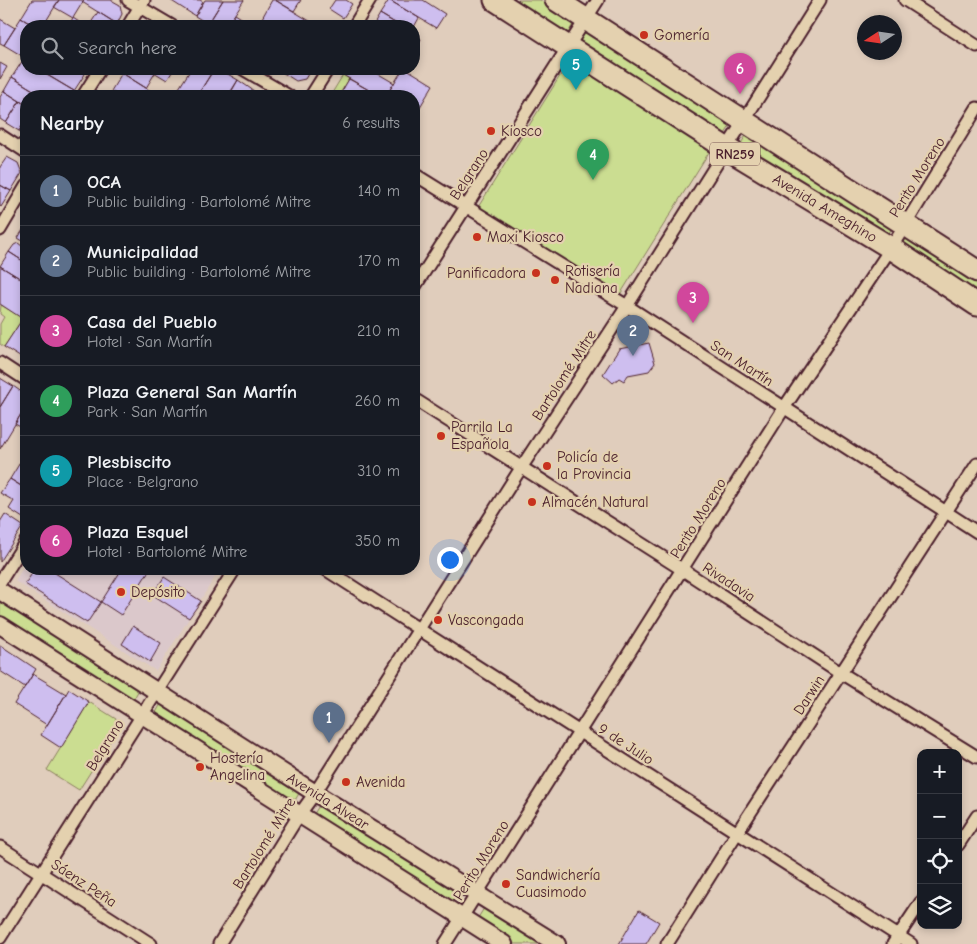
<!DOCTYPE html>
<meta charset="utf-8">
<style>
body{margin:0;font-family:"Comic Neue",sans-serif;background:#20242c;color:#f1f3f6}
.controls{position:absolute;right:15px;bottom:15px;display:grid;overflow:hidden;border-radius:10px;box-shadow:0 2px 8px #0003}
.controls button{width:45px;height:45px;display:grid;place-items:center;padding:0;border:0;border-bottom:1px solid #363941;background:#171b24;color:#f1f3f6;font:25px sans-serif}
.compass{position:absolute;left:857px;top:15px;width:45px;height:45px;border-radius:50%;background:#171b24;box-shadow:0 2px 8px #0003;rotate:258deg}
.you{position:absolute;left:449px;top:559px;width:18px;height:18px;margin:-12px;border:4px solid #fff;border-radius:50%;background:#1a73e8;box-shadow:0 0 0 8px #1a73e833}
.badge{display:grid;place-items:center;width:32px;height:32px;border-radius:50%;background:#d93025;color:#fff;font-size:16px;font-weight:700}
.pin{position:absolute;translate:-50% -41px;filter:drop-shadow(0 1px 2px #0008)}
.pin::after{content:'';position:absolute;top:26px;width:18px;height:15px;background:inherit;clip-path:polygon(0 0,100% 0,50% 100%)}
.list{margin:0;padding:0;list-style:none}
h2{display:flex;justify-content:space-between;align-items:center;height:65px;margin:0;padding:0 20px;font-size:21px}
h2 small{font-size:16px;font-weight:400;color:#9ea1a6}
.list li{display:grid;grid-template-columns:32px 1fr auto;gap:15px;align-items:center;box-sizing:border-box;height:70px;padding:0 20px;border-top:1px solid #363941}
.list b{display:block;font-size:19px;white-space:nowrap}
.list p{margin:0;font-size:16px;white-space:nowrap;color:#9ea1a6}
.list em{font-size:16px;font-style:normal;color:#9ea1a6}
.icon{flex:none;width:28px;height:28px;fill:none;stroke:currentColor;stroke-width:2;stroke-linecap:round;stroke-linejoin:round}
.map{position:relative;flex:none;width:977px;height:944px;overflow:hidden}
.search{position:absolute;background:#171b24;box-shadow:0 2px 8px #0003;left:20px;top:20px;width:400px;height:55px;display:flex;align-items:center;gap:12px;box-sizing:border-box;padding:0 18px;border-radius:20px;color:#9ea1a6;font-size:19px}
.panel{position:absolute;background:#171b24;box-shadow:0 2px 8px #0003;left:20px;top:90px;width:400px;height:485px;border-radius:20px}
.map>svg:first-child{display:block}
</style>
<div class="map">
<svg width="977" height="944" viewBox="0 0 977 944">
<rect width="100%" height="100%" fill="#e0cdbc"/>
<filter id="ink" filterUnits="userSpaceOnUse"><feTurbulence type="fractalNoise" baseFrequency=".02" numOctaves="2"/><feDisplacementMap in="SourceGraphic" scale="10" xChannelSelector="R" yChannelSelector="G"/><feConvolveMatrix kernelMatrix="1 2 1 2 8 2 1 2 1" color-interpolation-filters="sRGB"/></filter>
<g filter="url(#ink)">
<path fill="#dbc8cb" d="M26,562V569H220L156,671L15,581Z"/>
<path fill="#cbdd91" stroke="#8a7e5e" d="M515,0H540L575,21L568,33Z
M585,31L732,123L725,134L577,43Z
M570,60L711,149L616,301L475,212Z
M343,75L349,79L339,96H333L332,93Z
M747,134L894,225L887,236L740,145Z
M908,235L977,278V294L901,247Z
M1,305L23,318L4,347L0,344V324L4,317L0,314Z
M3,599L141,686L132,702L0,618V603Z
M163,700L302,788L293,804L154,716Z
M89,702L116,719L117,730L79,790L47,770Z
M322,801L460,889L451,905L312,817Z
M486,905L547,944H513L476,921Z"/>
<path fill="#cebeef" stroke="#4a1f2b" d="M32,0H59L43,26H34L21,18Z
M59,0H84L73,18L54,7Z
M84,0H111L120,5L122,14L117,24L82,2Z
M170,0H200L203,2L195,16Z
M205,0H223L208,24L195,16Z
M223,0H244L227,26H211L208,24Z
M272,0H275L318,26H271L261,20Z
M275,0H301L294,11Z
M335,0H346L352,4L343,18L329,9Z
M389,0L419,18L414,27L400,26L380,14Z
M389,0H423L445,14L436,28Z
M98,12L117,24L115,26H89Z
M235,14L254,26H227Z
M380,14L400,26H373Z
M21,18L34,26H26V53L24,57L4,45Z
M73,18L85,26H68Z
M0,19L15,28L4,45L0,43Z
M261,20L271,26H257Z
M414,34L421,39L414,51Z
M23,60L26,62V69H37L74,91L71,96H43L12,77Z
M0,63L7,67L0,79Z
M37,69H76L85,74L74,91Z
M125,69H149L155,73L146,88L122,73Z
M149,69H174L167,80Z
M191,69H214L197,96H174Z
M214,69H219L238,80L228,96H204L199,93Z
M277,69H311L305,79L296,81Z
M346,69H370L394,83L386,96H379L343,75Z
M403,69H407L433,85L414,117V96H386Z
M122,73L157,95V96H119L111,91Z
M12,77L43,96H26V105L4,91Z
M349,79L369,90L366,96H339Z
M238,80L254,91L251,96H234L230,94Z
M4,91L20,101L6,123L0,119V97Z
M20,101L26,105V120L19,131L6,123Z
M26,120V136L19,131Z
M7,157L18,163L22,173L11,191L0,185V167Z
M0,185L11,191L1,207L0,206Z
M26,225V243L18,238Z
M18,243L26,249V263L9,252L14,245Z
M9,252L26,263V282L0,266Z
M0,266L26,282V321L0,304Z
M23,318L26,321V361L4,347Z
M649,343L655,363L649,371L628,375L624,381L619,378L613,383L603,374L619,349Z
M0,378L13,386L0,407Z
M13,386L26,395V406L0,449V407Z
M26,406V430L15,424Z
M21,461L26,464V489L10,479Z
M10,479L26,489V520L9,509L14,501L0,493Z
M5,514L23,526L0,562V522Z
M35,569H58L55,573L101,602L87,623L25,584Z
M122,569H150L121,615L101,602Z
M164,577L201,601L189,618L153,595Z
M133,626L161,643L150,662L122,644Z
M0,645L36,669L25,687L0,671Z
M33,674L66,694L47,725L14,704Z
M69,689L89,702L61,748L41,735Z
M639,910L659,922L646,944H619Z"/>
<g fill="none" stroke-linecap="round" stroke-linejoin="round">
<defs>
<path id="street" d="M128,0L172,26
M905,0L977,46
M128,26L144,0
M354,26L370,0
M243,69L289,96
M83,96L100,69
M311,96L328,69
M0,135L26,152
M414,174L627,306L977,532
M0,230L26,186
M414,288L598,0
M0,363L26,380
M414,399L683,570L841,673L977,757
M325,569L911,944
M0,582L26,541
M958,845L977,816
M0,847L151,944
M0,938L235,569
M219,944L299,815L315,793L521,468L627,306L820,0
M445,944L784,408L891,248L977,108
M667,944L737,833L977,464
M893,944L921,902"/>
<path id="secondary" d="M0,591L315,793L557,944
M0,625L504,944"/>
<path id="highway" d="M495,0L726,148L891,248L977,305
M556,0L977,271"/>
</defs>
<use href="#street" stroke="#4a1f2b" stroke-width="15"/>
<use href="#secondary" stroke="#4a1f2b" stroke-width="20"/>
<use href="#highway" stroke="#4a1f2b" stroke-width="25"/>
<use href="#street" stroke="#e4d1af" stroke-width="11"/>
<use href="#secondary" stroke="#e4d1af" stroke-width="16"/>
<use href="#highway" stroke="#e4d1af" stroke-width="21"/>
</g>
</g>
<g fill="#c8321e" stroke="#e4d1af" stroke-width="2">
<circle cx="644" cy="35" r="5"/>
<circle cx="491" cy="131" r="5"/>
<circle cx="477" cy="237" r="5"/>
<circle cx="536" cy="273" r="5"/>
<circle cx="555" cy="280" r="5"/>
<circle cx="441" cy="436" r="5"/>
<circle cx="547" cy="466" r="5"/>
<circle cx="532" cy="502" r="5"/>
<circle cx="121" cy="592" r="5"/>
<circle cx="438" cy="620" r="5"/>
<circle cx="200" cy="767" r="5"/>
<circle cx="346" cy="782" r="5"/>
<circle cx="506" cy="884" r="5"/>
</g>
<g text-anchor="middle" stroke-width="4.5" stroke-linejoin="round" paint-order="stroke">
<rect fill="#e4d1af" stroke="#785453" stroke-width="1" x="710" y="142.5" width="50" height="23" rx="4"/>
<g font-size="14" font-weight="bold" fill="#4a1f2b">
<text x="735" y="159">RN259</text>
</g>
<g font-size="15" fill="#4a1f2b" stroke="#e4d1af" text-anchor="start">
<text x="654" y="40">Gomería</text>
<text x="501" y="136">Kiosco</text>
<text x="487" y="242">Maxi Kiosco</text>
<text x="565" y="276">Rotisería<tspan x="565" dy="17">Nadiana</tspan></text>
<text x="526" y="278" text-anchor="end">Panificadora</text>
<text x="451" y="432">Parrila La<tspan x="451" dy="17">Española</tspan></text>
<text x="557" y="462">Policía de<tspan x="557" dy="17">la Provincia</tspan></text>
<text x="542" y="507">Almacén Natural</text>
<text x="131" y="597">Depósito</text>
<text x="448" y="625">Vascongada</text>
<text x="210" y="763">Hostería<tspan x="210" dy="17">Angelina</tspan></text>
<text x="356" y="787">Avenida</text>
<text x="516" y="880">Sandwichería<tspan x="516" dy="17">Cuasimodo</tspan></text>
</g>
<g font-size="15" fill="#4a1f2b" stroke="#e4d1af">
<text transform="translate(469 174) rotate(-57)" y="5">Belgrano</text>
<text transform="translate(917 177) rotate(-58)" y="5">Perito Moreno</text>
<text transform="translate(825 208) rotate(31)" y="5">Avenida Ameghino</text>
<text transform="translate(742 363) rotate(33)" y="5">San Martín</text>
<text transform="translate(564 375) rotate(-57)" y="5">Bartolomé Mitre</text>
<text transform="translate(698 518) rotate(-58)" y="5">Perito Moreno</text>
<text transform="translate(729 582) rotate(33)" y="5">Rivadavia</text>
<text transform="translate(809 695) rotate(-57)" y="5">Darwin</text>
<text transform="translate(626 744) rotate(33)" y="5">9 de Julio</text>
<text transform="translate(105 745) rotate(-58)" y="5">Belgrano</text>
<text transform="translate(328 801) rotate(32)" y="5">Avenida Alvear</text>
<text transform="translate(264 843) rotate(-58)" y="5">Bartolomé Mitre</text>
<text transform="translate(481 860) rotate(-58)" y="5">Perito Moreno</text>
<text transform="translate(84 883) rotate(33)" y="5">Sáenz Peña</text>
</g>
</g>
</svg>
<div class="controls">
<button>+</button>
<button>−</button>
<button><svg class="icon" aria-label="locate" viewBox="0 0 24 24"><circle cx="12" cy="12" r="6"/><path d="M12 2v4M12 18v4M2 12h4M18 12h4"/></svg></button>
<button><svg class="icon" aria-label="layers" viewBox="0 0 24 24"><path d="M12 4l9 5-9 5-9-5zM3 14l9 5 9-5"/></svg></button>
</div>
<svg class="compass" viewBox="-18 -18 36 36"><path d="M0-13l5 13h-10z" fill="#e53935"/><path d="M0 13l5-13h-10z" fill="#9ea1a6"/></svg>
<div class="you"></div>
<div class="pin badge" style="left:329px;top:743px;background:#5c6f8a">1</div>
<div class="pin badge" style="left:633px;top:356px;background:#5c6f8a">2</div>
<div class="pin badge" style="left:693px;top:323px;background:#d1479c">3</div>
<div class="pin badge" style="left:593px;top:180px;background:#2e9e5b">4</div>
<div class="pin badge" style="left:576px;top:90px;background:#0f9aa8">5</div>
<div class="pin badge" style="left:740px;top:94px;background:#d1479c">6</div>
<div class="search"><svg class="icon" aria-label="search" viewBox="0 0 24 24"><circle cx="10" cy="10" r="6"/><path d="M15 15l6 6"/></svg>Search here</div>
<section class="panel">
<h2>Nearby<small>6 results</small></h2>
<ul class="list">
<li><span class="badge" style="background:#5c6f8a">1</span><div><b>OCA</b><p>Public building · Bartolomé Mitre</p></div><em>140 m</em></li>
<li><span class="badge" style="background:#5c6f8a">2</span><div><b>Municipalidad</b><p>Public building · Bartolomé Mitre</p></div><em>170 m</em></li>
<li><span class="badge" style="background:#d1479c">3</span><div><b>Casa del Pueblo</b><p>Hotel · San Martín</p></div><em>210 m</em></li>
<li><span class="badge" style="background:#2e9e5b">4</span><div><b>Plaza General San Martín</b><p>Park · San Martín</p></div><em>260 m</em></li>
<li><span class="badge" style="background:#0f9aa8">5</span><div><b>Plesbiscito</b><p>Place · Belgrano</p></div><em>310 m</em></li>
<li><span class="badge" style="background:#d1479c">6</span><div><b>Plaza Esquel</b><p>Hotel · Bartolomé Mitre</p></div><em>350 m</em></li>
</ul>
</section>
</div>
